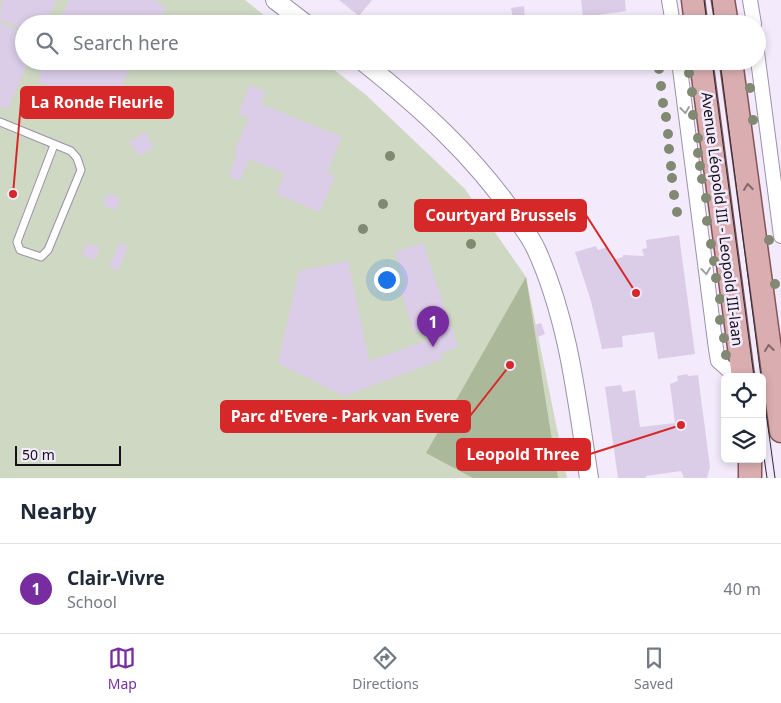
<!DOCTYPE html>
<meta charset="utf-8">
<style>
body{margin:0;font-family:"Noto Sans",sans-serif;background:#f6f6f7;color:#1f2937}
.controls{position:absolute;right:15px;bottom:15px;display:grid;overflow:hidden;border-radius:8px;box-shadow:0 2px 8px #0003}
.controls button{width:45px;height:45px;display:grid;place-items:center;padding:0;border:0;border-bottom:1px solid #e0e1e3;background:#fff;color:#1f2937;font:25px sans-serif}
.scale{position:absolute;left:15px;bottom:12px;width:106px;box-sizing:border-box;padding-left:5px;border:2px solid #141019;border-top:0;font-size:14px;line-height:18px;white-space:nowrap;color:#141019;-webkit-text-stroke:4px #f3ebfb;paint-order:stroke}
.you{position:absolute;left:386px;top:279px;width:18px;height:18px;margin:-12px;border:4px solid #fff;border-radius:50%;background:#1a73e8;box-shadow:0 0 0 8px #1a73e833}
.badge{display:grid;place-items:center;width:32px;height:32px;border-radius:50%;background:#772da0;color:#fff;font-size:16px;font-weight:700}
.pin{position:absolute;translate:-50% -41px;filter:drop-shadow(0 1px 2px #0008)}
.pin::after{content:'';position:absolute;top:26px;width:18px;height:15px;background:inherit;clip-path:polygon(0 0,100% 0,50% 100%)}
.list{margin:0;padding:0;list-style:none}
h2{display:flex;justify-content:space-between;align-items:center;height:65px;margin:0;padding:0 20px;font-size:21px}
h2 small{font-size:16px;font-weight:400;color:#747a83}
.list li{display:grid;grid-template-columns:32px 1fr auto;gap:15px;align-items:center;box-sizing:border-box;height:90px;padding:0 20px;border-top:1px solid #e0e1e3}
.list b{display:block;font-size:19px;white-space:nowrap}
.list p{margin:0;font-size:16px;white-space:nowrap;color:#747a83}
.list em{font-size:16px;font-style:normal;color:#747a83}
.icon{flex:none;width:28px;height:28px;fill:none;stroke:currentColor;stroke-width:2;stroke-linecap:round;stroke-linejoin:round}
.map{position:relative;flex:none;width:781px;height:478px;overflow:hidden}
.search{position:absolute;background:#fff;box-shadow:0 2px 8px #0003;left:15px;right:15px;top:15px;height:55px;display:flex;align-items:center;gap:12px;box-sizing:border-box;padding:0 18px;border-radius:28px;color:#747a83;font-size:19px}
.sheet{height:155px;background:#fff}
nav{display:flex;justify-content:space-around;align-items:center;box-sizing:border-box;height:70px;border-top:1px solid #e0e1e3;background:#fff;font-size:14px;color:#747a83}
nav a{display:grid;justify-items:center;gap:2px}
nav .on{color:#772da0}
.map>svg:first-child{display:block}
</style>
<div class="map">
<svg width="781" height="478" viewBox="0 0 781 478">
<rect width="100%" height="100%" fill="#f3ebfb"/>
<path fill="#ced8c3" d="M0,0H245L275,24H24V61H323L366,95L465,189L526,277L567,478H0Z"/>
<path fill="#abb99a" d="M526,277L558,478H473L426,453Z"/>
<path fill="#dbcde8" d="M2,0H56L46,24H24V29L0,20Z
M69,0H158L157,3L166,7L160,21L151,17L148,24H59Z
M339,0H372L359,16Z
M581,0H625L626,11L583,17Z
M524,6L525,22L518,23V18H513L511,8Z
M0,23L24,33V61H28L8,109L0,106Z
M43,61H132L121,89L124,91L114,113L38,82L41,76L38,75Z
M250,85L266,92L261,104L342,137L327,172L335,176L320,212L276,194L285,174L249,159L240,181L229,176L237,153L234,152L249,118L238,114Z
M145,132L154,147L139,156L129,142Z
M108,193L120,198L116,211L103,205Z
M679,235L695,354L658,359L654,332L622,336L623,347L602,349L591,301L575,252L596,246L598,250L607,247L612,260L623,257V255L644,256L642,249L647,248L646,240Z
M87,243L100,248L95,260L82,255Z
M119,243L128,247L118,271L109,267Z
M423,243L458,347L441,353L443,359L344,396L278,363L299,271L348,261L369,361L428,340L422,331L414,333L400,288L406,286L395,252Z
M541,323L545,334L538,337L534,325Z
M687,374L688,376L698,375L710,467L707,478H684L681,471L646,476V478H618L605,387L621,385L623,392L635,390L640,427L675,423L670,384L678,381L677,376Z"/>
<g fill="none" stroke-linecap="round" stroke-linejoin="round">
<defs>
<path id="service" d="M0,122L71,151L77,158L81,170L48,250L41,257L20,250L17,242L54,145"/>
<path id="minor" d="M669,0L673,24
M750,0L754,24
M757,52L781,236
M679,61L716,349L718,361L736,377"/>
<path id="tertiary" d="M275,0L306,24
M362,61C420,107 474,156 516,217C523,228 531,238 536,249C569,321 577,401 589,478"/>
<path id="primary" d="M693,0L696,24
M723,0L727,24
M701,61L743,377
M731,61L781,431
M750,459V478"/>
</defs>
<use href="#service" stroke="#9c8fa8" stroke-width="9"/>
<use href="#minor" stroke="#9c8fa8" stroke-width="16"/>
<use href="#tertiary" stroke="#9c8fa8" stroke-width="20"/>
<use href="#primary" stroke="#855459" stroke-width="25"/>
<use href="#service" stroke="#fff" stroke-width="7"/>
<use href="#minor" stroke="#fff" stroke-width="14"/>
<use href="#tertiary" stroke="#fff" stroke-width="18"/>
<use href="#primary" stroke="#daaeb0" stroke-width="22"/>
<path stroke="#2e2a34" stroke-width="1" d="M704,0L707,24
M712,0L715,24
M712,61L754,377
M720,61L761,377
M762,383L775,478
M762,443L767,478"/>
</g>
<g fill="#828973">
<circle cx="659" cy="69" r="5"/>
<circle cx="689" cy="73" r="5"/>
<circle cx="661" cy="86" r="5"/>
<circle cx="750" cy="88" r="5"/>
<circle cx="692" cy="92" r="5"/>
<circle cx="663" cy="103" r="5"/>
<circle cx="693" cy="115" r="5"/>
<circle cx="666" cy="117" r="5"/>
<circle cx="753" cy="120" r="5"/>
<circle cx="668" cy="134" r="5"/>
<circle cx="698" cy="138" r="5"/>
<circle cx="669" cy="149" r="5"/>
<circle cx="698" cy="153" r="5"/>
<circle cx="390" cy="156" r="5"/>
<circle cx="671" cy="166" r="5"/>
<circle cx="700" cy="166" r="5"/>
<circle cx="672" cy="178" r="5"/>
<circle cx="702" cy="179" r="5"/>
<circle cx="674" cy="195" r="5"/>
<circle cx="706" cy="198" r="5"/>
<circle cx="383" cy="204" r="5"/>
<circle cx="677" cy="212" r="5"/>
<circle cx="707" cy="221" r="5"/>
<circle cx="363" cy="229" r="5"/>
<circle cx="769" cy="240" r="5"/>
<circle cx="471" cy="244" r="5"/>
<circle cx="711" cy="244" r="5"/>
<circle cx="714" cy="261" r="5"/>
<circle cx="716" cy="278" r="5"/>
<circle cx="775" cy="284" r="5"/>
<circle cx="720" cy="299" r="5"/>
<circle cx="720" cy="320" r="5"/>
<circle cx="724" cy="338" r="5"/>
<circle cx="726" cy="355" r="5"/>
</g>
<defs><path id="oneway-chevron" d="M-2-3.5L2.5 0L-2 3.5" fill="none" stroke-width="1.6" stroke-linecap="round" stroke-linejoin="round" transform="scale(1.25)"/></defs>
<g stroke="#a19fa3">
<use href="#oneway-chevron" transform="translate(685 110) rotate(83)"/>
<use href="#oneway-chevron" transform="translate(706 271) rotate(83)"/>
</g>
<g stroke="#81676c">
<use href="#oneway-chevron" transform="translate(748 187) rotate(-97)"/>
<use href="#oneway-chevron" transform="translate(769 348) rotate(-97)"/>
</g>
<g text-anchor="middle" stroke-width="5" stroke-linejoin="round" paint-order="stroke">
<g font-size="15" fill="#141019" stroke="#f3ebfb">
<text transform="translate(722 219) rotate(83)" y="5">Avenue Léopold III - Leopold III-laan</text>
</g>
</g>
<path fill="none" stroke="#d62828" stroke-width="2" d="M13 194L21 102M636 293L586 215M510 365L470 416M681 425L590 454"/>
<g fill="#d62828" stroke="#f3ebfb" stroke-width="2">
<circle cx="13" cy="194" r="5"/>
<circle cx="636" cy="293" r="5"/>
<circle cx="510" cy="365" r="5"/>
<circle cx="681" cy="425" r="5"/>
</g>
<g fill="#d62828" stroke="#d62828" stroke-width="2">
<rect x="21" y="87" width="152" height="31" rx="5"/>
<rect x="415" y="200" width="171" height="31" rx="5"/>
<rect x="221" y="401" width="249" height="31" rx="5"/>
<rect x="457" y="439" width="133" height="31" rx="5"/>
</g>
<g font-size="16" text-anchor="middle" font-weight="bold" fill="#fff">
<text x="97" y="108">La Ronde Fleurie</text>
<text x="501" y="221">Courtyard Brussels</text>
<text x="345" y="422">Parc d'Evere - Park van Evere</text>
<text x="523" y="460">Leopold Three</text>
</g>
</svg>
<div class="controls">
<button><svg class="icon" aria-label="locate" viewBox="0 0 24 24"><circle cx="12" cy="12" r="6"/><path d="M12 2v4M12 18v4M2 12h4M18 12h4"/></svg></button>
<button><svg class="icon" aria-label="layers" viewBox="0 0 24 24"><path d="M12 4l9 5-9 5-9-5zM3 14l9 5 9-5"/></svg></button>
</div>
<div class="scale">50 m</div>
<div class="you"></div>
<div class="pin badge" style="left:433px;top:347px">1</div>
<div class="search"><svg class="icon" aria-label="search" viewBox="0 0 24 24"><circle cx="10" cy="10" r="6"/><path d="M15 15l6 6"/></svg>Search here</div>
</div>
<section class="sheet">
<h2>Nearby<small></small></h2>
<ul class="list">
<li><span class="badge">1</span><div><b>Clair-Vivre</b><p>School</p></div><em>40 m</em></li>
</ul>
</section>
<nav>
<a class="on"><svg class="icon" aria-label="map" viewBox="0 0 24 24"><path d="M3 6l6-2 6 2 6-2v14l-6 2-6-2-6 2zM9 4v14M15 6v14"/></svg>Map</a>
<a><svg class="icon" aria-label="directions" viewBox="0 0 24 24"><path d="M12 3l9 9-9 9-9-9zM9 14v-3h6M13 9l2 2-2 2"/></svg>Directions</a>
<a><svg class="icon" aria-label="saved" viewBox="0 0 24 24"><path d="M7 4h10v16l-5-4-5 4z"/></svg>Saved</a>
</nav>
